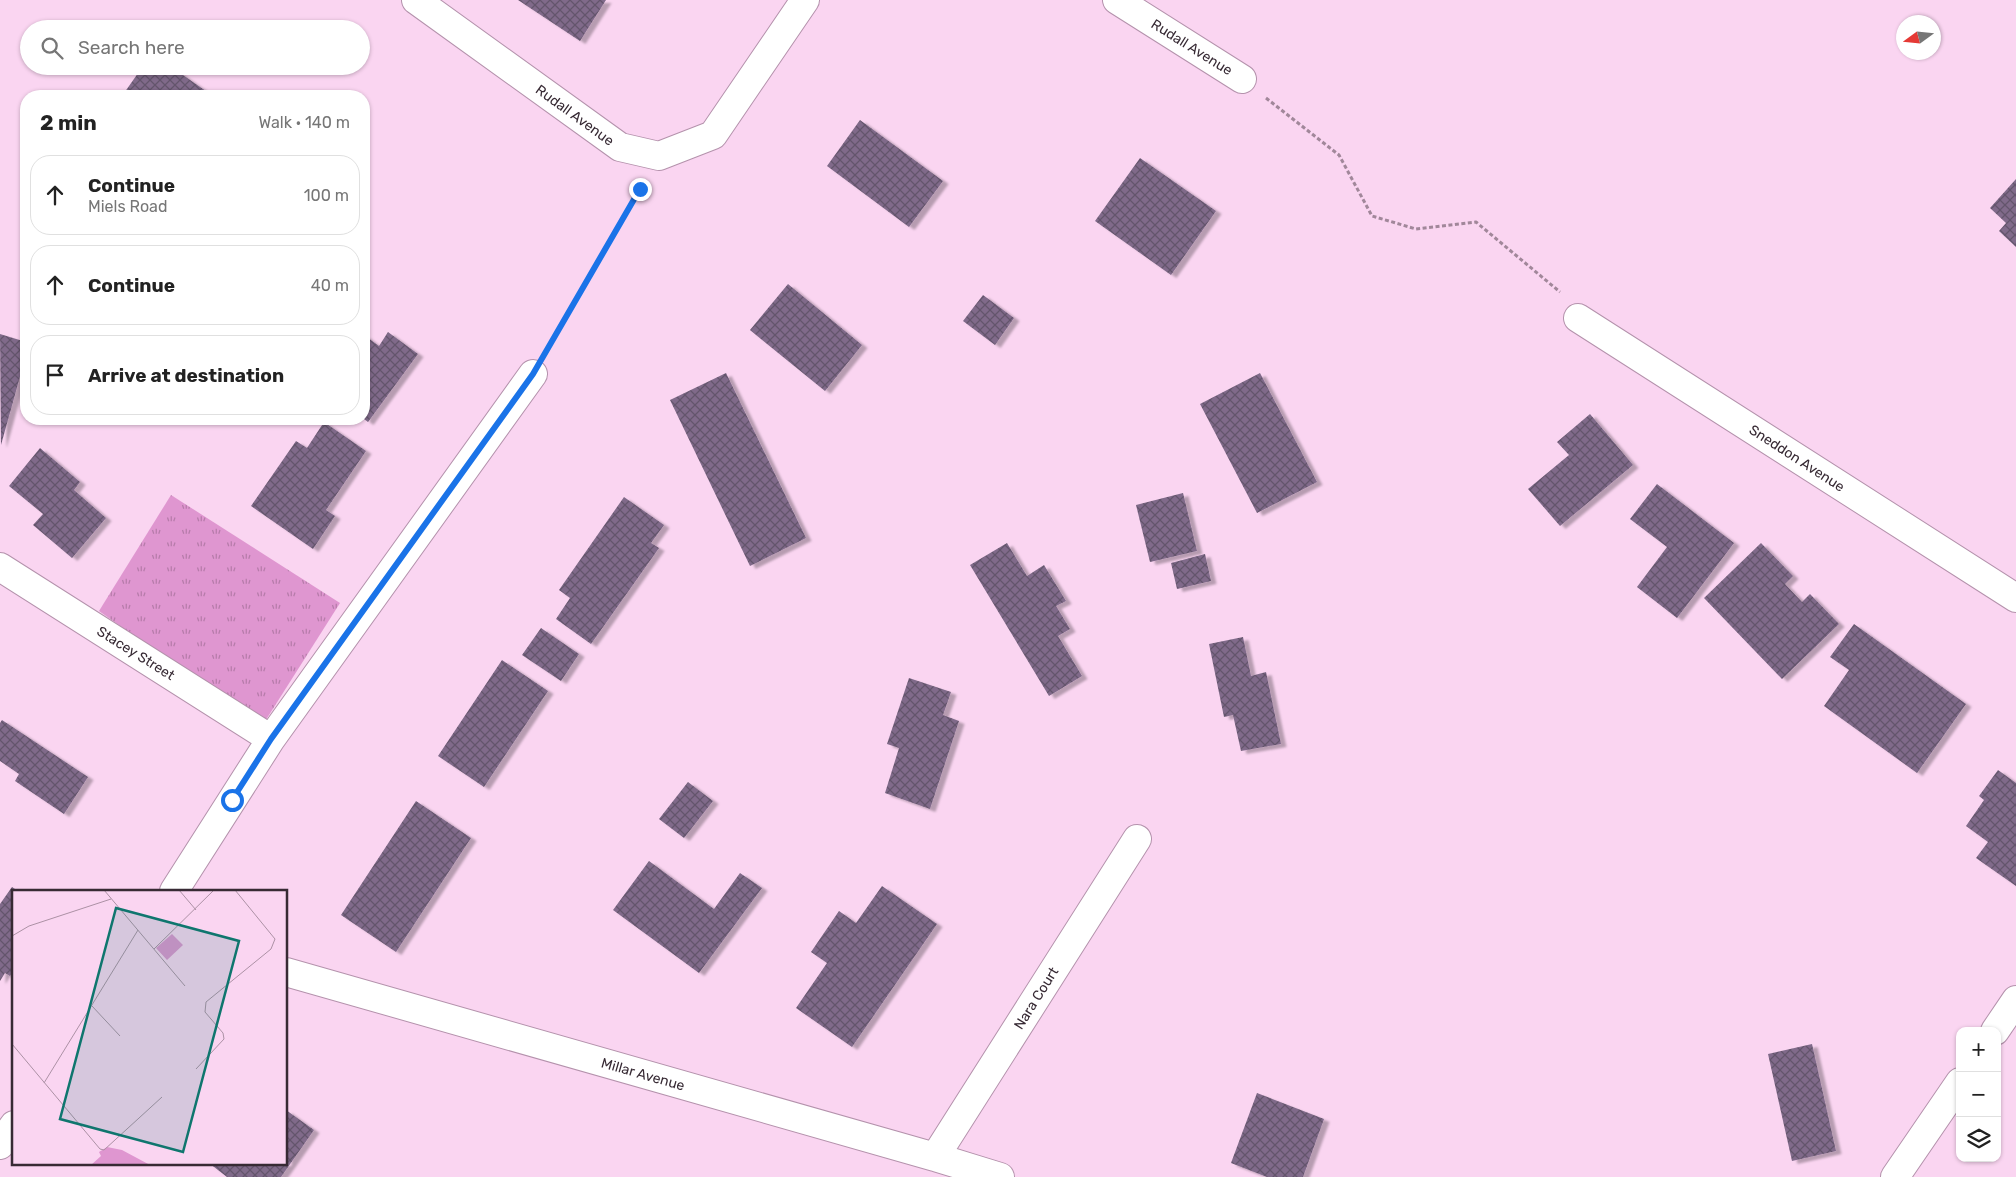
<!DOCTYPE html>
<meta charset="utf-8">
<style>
body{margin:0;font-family:Rubik,sans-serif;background:#f2f2f2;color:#222}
.controls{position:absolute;right:15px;bottom:15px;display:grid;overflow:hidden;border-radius:10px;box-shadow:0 1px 4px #0004}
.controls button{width:45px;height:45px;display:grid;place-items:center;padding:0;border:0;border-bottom:1px solid #e0e0e0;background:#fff;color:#222;font:25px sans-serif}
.compass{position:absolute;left:1896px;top:15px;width:45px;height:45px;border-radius:50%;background:#fff;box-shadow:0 1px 4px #0004;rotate:255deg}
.stop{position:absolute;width:15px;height:15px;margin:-11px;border:4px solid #1a73e8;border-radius:50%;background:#fff}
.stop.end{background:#1a73e8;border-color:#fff;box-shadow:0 1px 5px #0008}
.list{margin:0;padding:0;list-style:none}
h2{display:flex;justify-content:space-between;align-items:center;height:65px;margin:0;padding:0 20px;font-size:21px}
h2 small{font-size:16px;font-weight:400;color:#767676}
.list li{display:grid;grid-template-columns:32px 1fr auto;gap:15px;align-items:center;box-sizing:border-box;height:80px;margin:0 10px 10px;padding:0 10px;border:1px solid #e0e0e0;border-radius:20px}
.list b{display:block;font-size:19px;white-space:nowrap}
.list p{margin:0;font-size:16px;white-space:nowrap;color:#767676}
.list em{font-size:16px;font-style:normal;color:#767676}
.icon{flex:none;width:28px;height:28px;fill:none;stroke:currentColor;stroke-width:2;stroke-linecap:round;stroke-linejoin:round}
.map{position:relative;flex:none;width:2016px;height:1177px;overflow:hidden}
.search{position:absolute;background:#fff;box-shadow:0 1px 4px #0004;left:20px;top:20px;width:350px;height:55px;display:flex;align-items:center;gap:12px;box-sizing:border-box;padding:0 18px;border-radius:28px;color:#767676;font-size:19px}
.panel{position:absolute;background:#fff;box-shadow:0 1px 4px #0004;left:20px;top:90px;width:350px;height:335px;border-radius:20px}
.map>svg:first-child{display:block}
</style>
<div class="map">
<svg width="2016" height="1177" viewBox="0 0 2016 1177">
<defs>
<pattern id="park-tufts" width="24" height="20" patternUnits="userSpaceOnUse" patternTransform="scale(1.25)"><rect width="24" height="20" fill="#df96d0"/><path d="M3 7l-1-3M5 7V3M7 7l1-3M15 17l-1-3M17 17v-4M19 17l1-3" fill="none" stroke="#b67baa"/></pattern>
<pattern id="building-cross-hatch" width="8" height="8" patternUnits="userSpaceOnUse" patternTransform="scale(1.25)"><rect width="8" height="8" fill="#806b8a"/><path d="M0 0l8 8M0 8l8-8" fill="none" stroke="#64546c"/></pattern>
<filter id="shadow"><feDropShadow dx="5.5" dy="3" stdDeviation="1" flood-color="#0004"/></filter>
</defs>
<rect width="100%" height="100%" fill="#fad5f1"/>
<path fill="url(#park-tufts)" d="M171,495L340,603L262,726L99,611Z"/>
<path fill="url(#building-cross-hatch)" filter="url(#shadow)" d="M518,0H606L580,41Z
M143,66H170L213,96H122Z
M860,120L943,181L909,227L827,166Z
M1140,158L1216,211L1171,275L1095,221Z
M2016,179V247L1999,231L2006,223L1990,208Z
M788,284L862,345L825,391L750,330Z
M983,295L1014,318L995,345L963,321Z
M388,332L418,354L368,422L364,419V335L379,346Z
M0,334L26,342V355L1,445Z
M726,373L806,538L750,566L670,400Z
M1260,373L1317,482L1257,513L1200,404Z
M1590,414L1633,465L1560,526L1528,489L1569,455L1557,442Z
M324,422L366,451L326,510L335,516L313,549L251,506L296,441L307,448Z
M40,448L80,482L74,490L106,518L72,558L33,525L43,514L9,486Z
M1657,484L1734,543L1677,618L1637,587L1667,547L1630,519Z
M1183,493L1197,551L1150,562L1136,505Z
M624,497L664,525L651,543L659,548L591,644L556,619L570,598L559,590Z
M1007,543L1027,576L1044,565L1066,601L1056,606L1070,629L1058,636L1082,676L1049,696L970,565Z
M1761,543L1793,576L1785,584L1802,602L1810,594L1839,624L1782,679L1704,598Z
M1205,554L1211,581L1177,589L1171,563Z
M1854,624L1966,704L1917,773L1824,706L1849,670L1830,657Z
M541,628L579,654L561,681L522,655Z
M1243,637L1251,676L1266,672L1281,744L1241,751L1233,715L1224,717L1209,644Z
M502,660L548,691L484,787L438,756Z
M909,678L951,692L943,715L959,721L930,809L885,793L899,748L887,744Z
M2,720L88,777L64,814L15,781L19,774L0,761V723Z
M1998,770L2016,783V886L1976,858L1988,842L1966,826L1984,800L1979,796Z
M688,782L713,801L684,838L659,819Z
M416,801L471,838L396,952L341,915Z
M649,861L714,909L740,873L762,888L699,973L613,910Z
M882,886L937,924L852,1047L796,1008L827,963L811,952L839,911L856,923Z
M12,887L18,891H14V970L10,976L5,973L0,981V904Z
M1812,1044L1836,1151L1792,1161L1768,1054Z
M1257,1093L1324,1119L1303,1177H1267L1231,1163Z
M286,1110L314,1130L281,1177H227L209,1163H286Z"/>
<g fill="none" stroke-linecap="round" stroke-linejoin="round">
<defs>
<path id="street" d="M416,0L620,147L659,156L713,135L805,0
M1117,0L1242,79
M1578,318L2016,598
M0,567L271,739
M174,891L271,739L533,374
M286,972L935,1157L1000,1177
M1995,1031L2016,1000
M0,1145L14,1125
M935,1157L1137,839
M1895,1177L1960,1082"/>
</defs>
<use href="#street" stroke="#b492ac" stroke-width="30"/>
<path stroke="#a1879a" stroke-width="3" stroke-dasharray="4 2.5" stroke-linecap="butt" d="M1266,98L1339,155L1372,216L1416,229L1476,222L1560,292
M548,348L643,184"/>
<use href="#street" stroke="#fff" stroke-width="28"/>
</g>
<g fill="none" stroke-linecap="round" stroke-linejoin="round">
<path stroke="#1a73e8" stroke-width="6" d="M232,800L271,739L533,374L640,189"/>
</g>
<g text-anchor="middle" stroke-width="5" stroke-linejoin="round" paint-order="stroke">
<g font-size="14" fill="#372a34" stroke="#fff">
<text transform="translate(1192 47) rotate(32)" y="5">Rudall Avenue</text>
<text transform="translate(575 115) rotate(36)" y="5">Rudall Avenue</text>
<text transform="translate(1797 458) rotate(33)" y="5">Sneddon Avenue</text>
<text transform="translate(136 653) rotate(32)" y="5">Stacey Street</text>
<text transform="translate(1036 998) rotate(-58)" y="5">Nara Court</text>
<text transform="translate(643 1074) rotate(16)" y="5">Millar Avenue</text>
</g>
</g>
<g transform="translate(12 890)">
<rect width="275" height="275" fill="#fad5f1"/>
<path d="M160,44L171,55L155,70L144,58ZM95,257L110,260L138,275H79L89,266L87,262Z" fill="#df96d0"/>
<path fill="none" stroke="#ac91a5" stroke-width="1" d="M92,0L173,96M167,0L184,20M0,46L17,36L99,9M142,59L202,0M80,116L108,146M0,154L88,259L92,260L150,207M184,179L212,149L211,143L193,122L194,112L259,59L263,49L223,0M32,193L126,40"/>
<path fill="#0f766e" fill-opacity="0.15" stroke="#0f766e" stroke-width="2.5" d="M104,18L227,51L171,262L48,229Z"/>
<rect width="275" height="275" fill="none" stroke="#372a34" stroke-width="2.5"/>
</g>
</svg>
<div class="controls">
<button>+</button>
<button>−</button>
<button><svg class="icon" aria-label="layers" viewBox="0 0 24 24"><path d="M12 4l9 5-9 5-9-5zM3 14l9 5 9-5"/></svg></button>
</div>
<svg class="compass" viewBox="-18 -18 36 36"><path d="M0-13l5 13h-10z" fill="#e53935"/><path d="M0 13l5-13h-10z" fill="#767676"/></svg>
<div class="stop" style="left:232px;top:800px"></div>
<div class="stop end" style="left:640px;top:189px"></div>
<div class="search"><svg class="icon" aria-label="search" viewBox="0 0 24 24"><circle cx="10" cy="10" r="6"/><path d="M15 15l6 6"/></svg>Search here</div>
<section class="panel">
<h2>2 min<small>Walk · 140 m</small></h2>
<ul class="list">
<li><svg class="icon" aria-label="ahead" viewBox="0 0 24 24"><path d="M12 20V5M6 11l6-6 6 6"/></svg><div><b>Continue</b><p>Miels Road</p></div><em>100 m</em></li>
<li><svg class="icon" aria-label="ahead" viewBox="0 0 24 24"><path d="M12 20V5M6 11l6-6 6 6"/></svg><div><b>Continue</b></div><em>40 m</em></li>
<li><svg class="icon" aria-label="arrive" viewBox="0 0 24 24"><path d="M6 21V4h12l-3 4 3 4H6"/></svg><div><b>Arrive at destination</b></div></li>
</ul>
</section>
</div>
